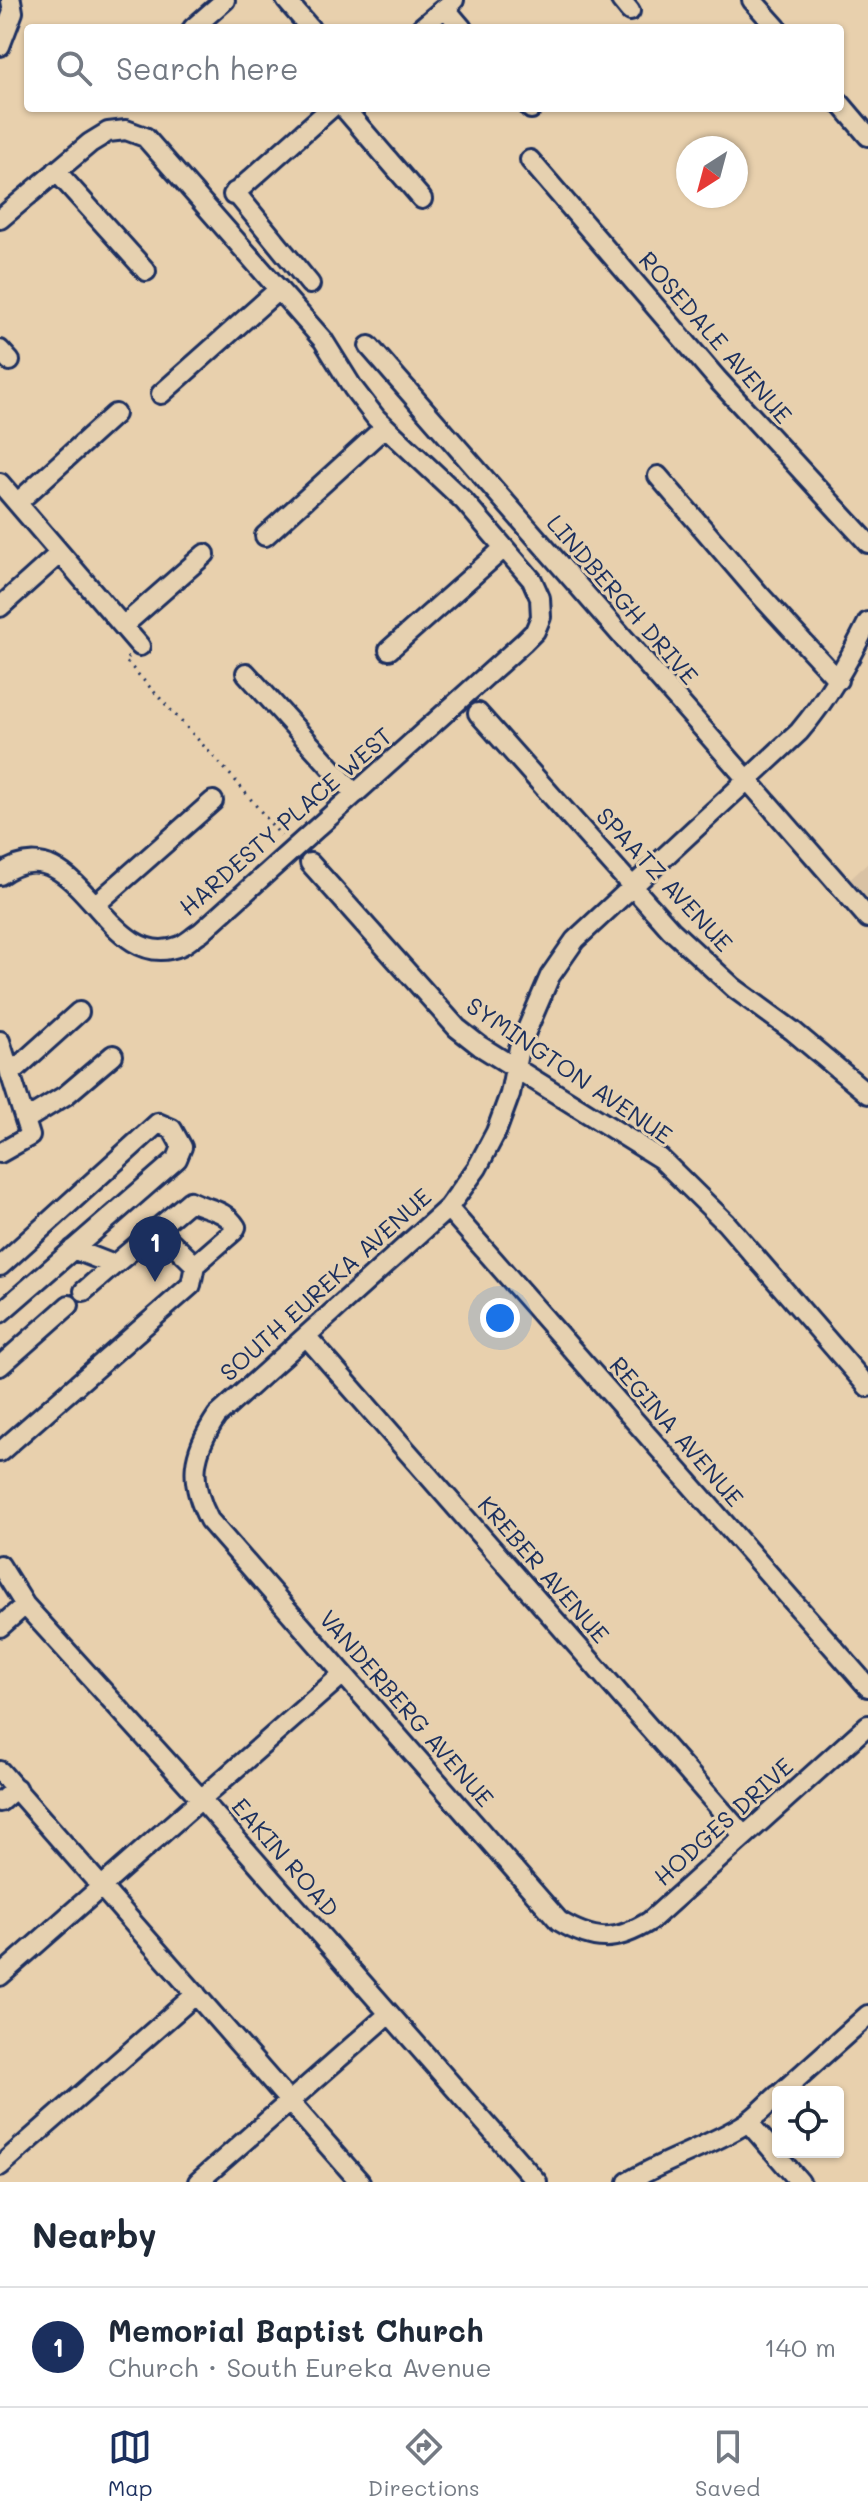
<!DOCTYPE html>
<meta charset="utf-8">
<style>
body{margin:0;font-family:Mali,sans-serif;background:#f2f2f3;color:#1f2937}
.controls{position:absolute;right:24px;bottom:24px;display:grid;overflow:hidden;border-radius:8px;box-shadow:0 2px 6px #0004}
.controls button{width:72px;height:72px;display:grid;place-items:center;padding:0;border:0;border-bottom:2px solid #e0e1e3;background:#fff;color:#1f2937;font:40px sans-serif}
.compass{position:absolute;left:676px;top:136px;width:72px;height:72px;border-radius:50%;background:#fff;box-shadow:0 2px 6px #0004;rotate:216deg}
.you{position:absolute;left:500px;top:1318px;width:28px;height:28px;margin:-20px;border:6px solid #fff;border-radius:50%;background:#1a73e8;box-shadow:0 0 0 12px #1a73e833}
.badge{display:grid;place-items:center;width:52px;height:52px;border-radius:50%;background:#1b2f5e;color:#fff;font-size:26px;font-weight:700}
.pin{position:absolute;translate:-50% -66px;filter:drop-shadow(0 2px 4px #0008)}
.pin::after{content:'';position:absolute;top:42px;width:28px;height:24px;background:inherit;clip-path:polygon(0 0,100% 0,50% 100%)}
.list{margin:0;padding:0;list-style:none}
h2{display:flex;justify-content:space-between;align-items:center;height:104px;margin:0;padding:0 32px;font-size:34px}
h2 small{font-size:26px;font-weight:400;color:#747a83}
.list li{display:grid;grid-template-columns:52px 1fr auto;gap:24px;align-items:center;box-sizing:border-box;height:120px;padding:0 32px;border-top:2px solid #e0e1e3}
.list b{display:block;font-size:30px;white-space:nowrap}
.list p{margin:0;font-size:26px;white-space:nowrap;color:#747a83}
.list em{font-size:26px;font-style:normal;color:#747a83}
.icon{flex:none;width:44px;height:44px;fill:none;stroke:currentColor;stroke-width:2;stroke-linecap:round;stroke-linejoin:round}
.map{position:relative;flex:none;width:868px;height:2182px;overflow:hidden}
.search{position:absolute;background:#fff;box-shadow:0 2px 6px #0004;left:24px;right:24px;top:24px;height:88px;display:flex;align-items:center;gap:20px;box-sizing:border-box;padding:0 28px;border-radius:8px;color:#747a83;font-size:30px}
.sheet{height:224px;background:#fff}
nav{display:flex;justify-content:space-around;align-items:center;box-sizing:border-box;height:112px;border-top:2px solid #e0e1e3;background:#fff;font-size:22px;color:#747a83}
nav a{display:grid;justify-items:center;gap:4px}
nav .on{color:#1b2f5e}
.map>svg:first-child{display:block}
</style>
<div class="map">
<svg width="868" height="2182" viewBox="0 0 868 2182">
<rect width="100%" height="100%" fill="#e8d0ad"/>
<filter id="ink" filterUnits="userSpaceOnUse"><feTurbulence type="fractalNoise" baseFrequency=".0125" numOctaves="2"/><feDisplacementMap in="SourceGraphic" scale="16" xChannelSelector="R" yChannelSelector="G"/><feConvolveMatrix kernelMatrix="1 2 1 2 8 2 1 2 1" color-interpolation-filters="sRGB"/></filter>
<g filter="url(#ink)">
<path fill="#d9c2a4" d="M868,863V933L834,894Z"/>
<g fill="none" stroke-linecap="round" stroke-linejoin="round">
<defs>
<path id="minor" d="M286,0L310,28
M621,0L630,11
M752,0L777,28
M445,8L462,28
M193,28L225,0
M421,28L454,0
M0,46L13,12L11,0
M840,103L868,136
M344,108L422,199
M530,108L531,109
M530,160L718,380L868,543
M56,171L146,271
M235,192L310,284
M233,195L331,108
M0,219L90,143L108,132L126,130L145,137L323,340L353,388L376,418L464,501L532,580L540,598L541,617L535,631L524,642L201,932C194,936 187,943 180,946C104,977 79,818 0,875
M369,346L868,918
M0,350L10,361
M161,394L279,289
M658,476L759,594L838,680
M0,483L140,646
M17,503L115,414
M265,536L385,427
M0,607L60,553
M868,622C848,662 828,698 799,732L575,940L550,976L519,1048L510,1094L496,1132L477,1168L448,1208L217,1416C192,1453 188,1480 209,1520L559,1921C594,1942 615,1943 650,1921L868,1725
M123,626L205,554
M389,650L504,548
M246,673L355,794
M478,713L671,930L734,988L793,1031L868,1094
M310,863L457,1028L480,1046L661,1159L726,1223L868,1387
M95,905L213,801
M0,1041L30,1136L0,1153
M10,1074L79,1012
M25,1120L66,1095L113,1055
M448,1208L868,1687
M73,1249L114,1265L190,1201C208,1210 225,1209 236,1227L233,1232L195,1265L157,1228
M0,1266L158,1123L172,1129L182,1147L177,1159L0,1313
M84,1291L114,1265
M306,1336L744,1836
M0,1366L69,1305
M0,1452L191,1285L195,1265
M0,1565L25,1605L201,1799L537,2182
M0,1627L25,1605
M0,1771L360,2182
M0,1802L16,1788
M0,1976L343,1674
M782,2092L868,2015
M748,2122L800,2182
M0,2166L196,1994
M198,2182L389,2014
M628,2182C666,2159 708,2147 745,2124C757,2116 767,2105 778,2095"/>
</defs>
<use href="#minor" stroke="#1b2f5e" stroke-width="24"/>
<path stroke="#1b2f5e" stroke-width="3" stroke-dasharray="2 6" stroke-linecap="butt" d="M129,657L125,660L235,780L281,836"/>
<use href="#minor" stroke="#e6d1b0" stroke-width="18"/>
</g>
</g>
<g text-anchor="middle" stroke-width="6" stroke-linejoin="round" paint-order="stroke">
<g font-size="24" fill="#1b2f5e" stroke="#e6d1b0">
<text transform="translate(715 338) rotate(49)" y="8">ROSEDALE AVENUE</text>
<text transform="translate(622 600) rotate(49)" y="8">LINDBERGH DRIVE</text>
<text transform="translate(286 822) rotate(-41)" y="8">HARDESTY PLACE WEST</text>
<text transform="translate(664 880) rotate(47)" y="8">SPAATZ AVENUE</text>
<text transform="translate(569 1071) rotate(34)" y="8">SYMINGTON AVENUE</text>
<text transform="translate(326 1285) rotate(-42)" y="8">SOUTH EUREKA AVENUE</text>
<text transform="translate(676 1432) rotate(49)" y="8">REGINA AVENUE</text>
<text transform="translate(543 1570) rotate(49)" y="8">KREBER AVENUE</text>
<text transform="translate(406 1709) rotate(49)" y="8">VANDERBERG AVENUE</text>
<text transform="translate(724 1822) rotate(-42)" y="8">HODGES DRIVE</text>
<text transform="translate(285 1858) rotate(49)" y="8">EAKIN ROAD</text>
</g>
</g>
</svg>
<div class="controls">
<button><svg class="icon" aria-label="locate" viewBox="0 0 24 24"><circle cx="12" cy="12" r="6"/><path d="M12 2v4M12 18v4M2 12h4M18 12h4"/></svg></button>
</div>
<svg class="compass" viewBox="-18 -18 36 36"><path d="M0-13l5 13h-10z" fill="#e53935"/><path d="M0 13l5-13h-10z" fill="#747a83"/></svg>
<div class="you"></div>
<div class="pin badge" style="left:155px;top:1282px">1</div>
<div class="search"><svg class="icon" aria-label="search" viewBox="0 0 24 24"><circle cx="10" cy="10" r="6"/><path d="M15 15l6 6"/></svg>Search here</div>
</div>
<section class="sheet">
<h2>Nearby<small></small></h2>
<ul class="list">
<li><span class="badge">1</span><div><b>Memorial Baptist Church</b><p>Church · South Eureka Avenue</p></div><em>140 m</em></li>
</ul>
</section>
<nav>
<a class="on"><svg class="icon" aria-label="map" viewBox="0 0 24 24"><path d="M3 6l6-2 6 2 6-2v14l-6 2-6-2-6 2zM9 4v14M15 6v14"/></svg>Map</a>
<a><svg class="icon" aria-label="directions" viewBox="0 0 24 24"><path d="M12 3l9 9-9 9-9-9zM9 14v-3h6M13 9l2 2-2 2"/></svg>Directions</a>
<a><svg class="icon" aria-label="saved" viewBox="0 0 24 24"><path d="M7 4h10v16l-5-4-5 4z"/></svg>Saved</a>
</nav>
